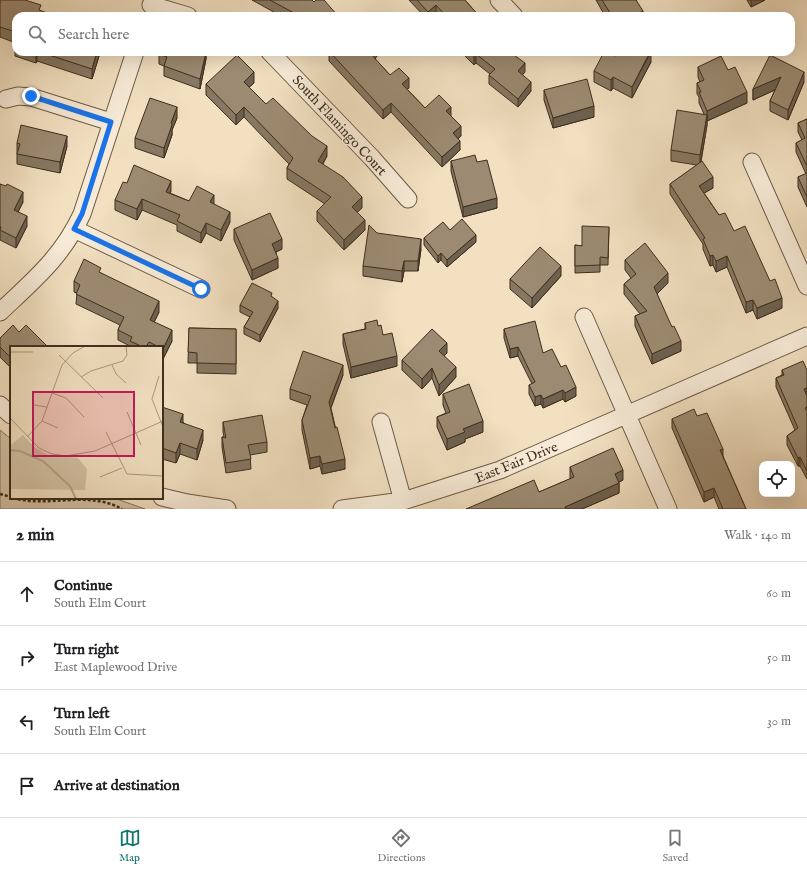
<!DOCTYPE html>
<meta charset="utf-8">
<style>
body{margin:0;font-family:"IM FELL English",serif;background:#f6f6f6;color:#202124}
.controls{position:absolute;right:12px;bottom:12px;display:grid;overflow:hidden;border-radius:8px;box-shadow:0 4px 16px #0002}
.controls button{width:36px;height:36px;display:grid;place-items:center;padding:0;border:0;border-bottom:1px solid #e0e0e0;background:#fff;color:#202124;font:20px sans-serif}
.stop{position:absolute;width:12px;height:12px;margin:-9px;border:3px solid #1a73e8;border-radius:50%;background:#fff}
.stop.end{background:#1a73e8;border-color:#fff;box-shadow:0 1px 4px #0008}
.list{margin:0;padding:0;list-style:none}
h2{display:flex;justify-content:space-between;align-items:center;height:52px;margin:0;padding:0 16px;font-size:17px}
h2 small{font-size:13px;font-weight:400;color:#757577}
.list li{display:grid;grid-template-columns:26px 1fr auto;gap:12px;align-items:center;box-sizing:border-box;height:64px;padding:0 16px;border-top:1px solid #e0e0e0}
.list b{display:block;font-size:15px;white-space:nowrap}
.list p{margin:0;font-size:13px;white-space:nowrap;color:#757577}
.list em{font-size:13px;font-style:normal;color:#757577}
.icon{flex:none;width:22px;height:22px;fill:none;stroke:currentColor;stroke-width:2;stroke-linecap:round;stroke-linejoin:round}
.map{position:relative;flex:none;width:807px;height:509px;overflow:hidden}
.search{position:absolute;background:#fff;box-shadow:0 4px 16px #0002;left:12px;right:12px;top:12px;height:44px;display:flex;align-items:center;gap:10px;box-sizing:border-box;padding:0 14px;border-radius:12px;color:#757577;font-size:15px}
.sheet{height:308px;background:#fff}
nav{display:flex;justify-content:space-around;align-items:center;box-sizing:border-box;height:56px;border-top:1px solid #e0e0e0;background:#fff;font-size:11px;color:#757577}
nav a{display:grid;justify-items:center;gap:2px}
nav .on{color:#0f766e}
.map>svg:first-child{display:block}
</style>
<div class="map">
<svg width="807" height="509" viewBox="0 0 807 509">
<rect width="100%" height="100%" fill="#f2e0c1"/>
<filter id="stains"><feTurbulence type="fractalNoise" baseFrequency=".005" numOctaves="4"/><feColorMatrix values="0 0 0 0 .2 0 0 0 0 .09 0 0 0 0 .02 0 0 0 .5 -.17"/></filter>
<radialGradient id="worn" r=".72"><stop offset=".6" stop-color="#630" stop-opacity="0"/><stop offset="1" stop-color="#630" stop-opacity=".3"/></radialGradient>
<path fill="#d4c2a5" stroke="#8a7861" d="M0,430L11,439V498H114L145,509H0Z"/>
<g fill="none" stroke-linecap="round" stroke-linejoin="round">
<defs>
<path id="street" d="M499,0L514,16
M151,5L188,16
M270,52L372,158L408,199
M6,99L18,96L31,97L111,122
M752,162L807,286
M74,229L201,289
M0,312C34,280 62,257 82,214L135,52
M584,317L668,509
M0,405L11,415
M381,422L403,501
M162,497L187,503L227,509
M342,509L403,501L500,470L807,336"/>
</defs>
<use href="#street" stroke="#6c5a46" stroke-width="19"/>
<path stroke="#3f2e1d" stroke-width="2.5" stroke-dasharray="3 2" stroke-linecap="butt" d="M0,494L11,497
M13,498C48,508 89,490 122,509"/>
<use href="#street" stroke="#f7ebd7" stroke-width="17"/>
</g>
<path fill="#867862" stroke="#3f2e1d" d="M252,0H312L314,2L338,16H281Z
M409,0H465L479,16H438L436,13L433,16H424Z
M596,0H636L643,16H605Z
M747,0H765L751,7Z
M0,2L41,11L47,16H16V52H99V56L92,79L37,61L36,63L15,56V46L16,43L0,37Z
M206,52V59L200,89L164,76V66L159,64V54Z
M329,52H377V56L375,59L390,75L409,88L407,89L425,108L451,116L461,136L458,139L460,150L442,167L391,112L383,119L329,61Z
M461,52H497L525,72L522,75L531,91L518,107L489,84V75L490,74L476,63L474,65Z
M616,56L651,62L632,98L613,88L611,91L594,82V71Z
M698,67L728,70L747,103L707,121V120V125L701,162L713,188L704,193L719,215L734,231L782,308L757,319L753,310L746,313L727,267L716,272L713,265L710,266L703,249V244L670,194V184L697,165L671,161V150L704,114L699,103V97L697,94V83L700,82L698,77Z
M804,82L788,120L770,111V101L775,90L753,100V89Z
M254,83L249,87L266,104L327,156L323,164L362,208L357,212L365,230L344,250L317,221V211L325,204L287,179V168L289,164L244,117L236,125L206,95V84Z
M544,90L594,117L553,128L544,100Z
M177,118L172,130V135L164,158L135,148V138Z
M807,119V207L798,187V177L806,174L796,152V143L802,140L798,132V123Z
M17,143L67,146L60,173L17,164Z
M451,161L477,162L497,208L463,217L451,171Z
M127,183L171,191L170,193L189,201L214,204L230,222L221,241L206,233L201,243L177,231V225L142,210L137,220L115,210V200Z
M0,184L23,202L18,212L27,226L16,248L0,240Z
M609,227L608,265H600V272L575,273V245L582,246Z
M234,229L282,249L276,252L278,268L252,280L234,240Z
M450,230L476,242L447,267L441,260L438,263L424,245V238Z
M421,249L418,271H404L402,282L363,276V266Z
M625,260L668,283L657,294L681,351L652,364L635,326V316L640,314L624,294V284L631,278L625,270Z
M101,273L159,312L154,322L172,341L163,359H162V347H130V346L118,340V330L120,325L76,304L77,293L74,292V281Z
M561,276L532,308L510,289V279Z
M272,297L278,308L260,342L244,334V327L250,317L240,312V305Z
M365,323L378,326L383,335L397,366L351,378L343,344V334L365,329Z
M189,328L236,329V374L197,373V363H188Z
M504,329L543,353L561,367L576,396L565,402L563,399L543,408L541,404L535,406L529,394V385L532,384L518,356L510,358L504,338Z
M19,332L11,347V368L0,357V338Z
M447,353L444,356L456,377L439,396L432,378L422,389L402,370V360Z
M782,370H807V479L800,466H798L787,445V436L795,430L776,387V378L782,375Z
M343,375L331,408L345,469L322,474L320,466L310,469L302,430V420L307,405L290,399V389Z
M443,394L483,432L465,439V442L447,450L437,427V417L446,413L443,405Z
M162,407L183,422L203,440L197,460L180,454L176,463L162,459Z
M697,416L723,456L746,509H719L714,497L704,502L672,428V419Z
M223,422L267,442V452L250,455L251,469L226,473L222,447V437H224L223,432Z
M570,467L623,480L619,482V493L582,509H466L539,492L570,479Z"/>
<path fill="#6d6150" stroke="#3f2e1d" d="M751,0H765L751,7Z
M436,5V13L433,16H428V12Z
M643,11V16H634Z
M37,52V61L36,63V53Z
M97,52H99V56L92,79V69Z
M206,52V59L200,89V79Z
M371,52H377V56L370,63V53Z
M651,52V62L632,98V87Z
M476,54V63L474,65V56Z
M525,63V72L518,80V71Z
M254,72V83L244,92V82Z
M804,72V82L788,120V110Z
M613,77V88L611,91V80Z
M781,77V87L753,100V89Z
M409,78V88L402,94V84Z
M531,82V91L518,107V99Z
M747,92V103L707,121V111Z
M391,103V112L383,119V110Z
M594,106V117L553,128V118Z
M177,107V118L172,130V135L164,158V148L171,123Z
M244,107V117L236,125V115Z
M451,107V117L446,111Z
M707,115V125L700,165V155Z
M461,126V136L453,143V133Z
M67,136V146L60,173V162Z
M460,141V150L442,167V157Z
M327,146V156L318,171V161Z
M713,177V188L699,196V186Z
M171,181V191L166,202V192Z
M23,192V202L14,220V210Z
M214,195V205L210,202Z
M362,197V208L352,217V207Z
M497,198V208L463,217V207Z
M142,199V210L137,220V209Z
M230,212V222L221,241V230Z
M27,216V226L16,248V238Z
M365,220V230L344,250V240Z
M206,223V233L201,243V233Z
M476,235V242L447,267V260Z
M282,239V249L272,254V244Z
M421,239V249L418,271V261Z
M441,253V260L438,263V256Z
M713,255V265L710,266V256Z
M727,256V267L716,272V261Z
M278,258V268L252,280V270Z
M404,261V271L402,282V271Z
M561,266V276L532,308V298Z
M668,273V283L654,297V287Z
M782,298V308L757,319V308Z
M753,300V310L746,313V302Z
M159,301V312L150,331V320Z
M278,301V308L260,342V335Z
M172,330V341L163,359V349Z
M681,341V351L652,364V354Z
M447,343V353L439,361V351Z
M518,347V356L510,358V349Z
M397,356V366L351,378V367Z
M343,365V375L329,412V402Z
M456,367V377L439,396V385Z
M432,368V378L422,389V379Z
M576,387V396L565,402V393Z
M807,388V397L804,389Z
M563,390V399L543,408V399Z
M541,395V404L535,406V397Z
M183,414V425L180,422Z
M483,421V432L465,439V442L447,450V439L463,429Z
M203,430V440L197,460V449Z
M180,443V454L176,463V453Z
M723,449V459L720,450Z
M320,456V466L310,469V458Z
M800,457V466H798V458Z
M345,459V469L322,474V464Z
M623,470V480L615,484V474Z
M619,483V493L582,509H565V507Z
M714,488V497L704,502V492Z"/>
<path fill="#9c8b72" stroke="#3f2e1d" d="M1,0H25L41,5L39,10L47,13L46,16H16V32L0,27V2Z
M270,0H312L314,2L316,0H324L338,16H297L294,13Z
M417,0H465L479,16H446L436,5L428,12Z
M602,0H636L643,11L634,16H612Z
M40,52H97L92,69Z
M160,52H206L200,79L164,66L167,57L159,54Z
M330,52H371L370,53L390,75L399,68L409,78L402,84L425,108L439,95L451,107L446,111L461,126L453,133L460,141L442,157L391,103L383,110Z
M470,52H497L499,53V52H510L525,63L518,71L531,82L518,99L489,75L495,69L476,54L474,56Z
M604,52H607L616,56L618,52H650L632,87L613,77L611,80L594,71Z
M237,55L254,72L244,82L266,104L273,98L312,136L327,146L318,161L343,177L362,197L352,207L365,220L344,240L317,211L331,197L287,168L293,158L273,137L244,107L236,115L206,84Z
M770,55L804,72L788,110L770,101L781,77L753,89Z
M721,56L728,70L735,67L747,92L707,111L699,92H701L697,83L704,80L698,67Z
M587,79L594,106L553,118L544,90Z
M150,98L177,107L171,123L172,125L164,148L135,138Z
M677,110L707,115L700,155L671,150Z
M807,119V166L796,143L805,138L798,123Z
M21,125L67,136L60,162L17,154L20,144L17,143Z
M475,155L477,162L487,160L497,198L463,207L451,161Z
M702,161L713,177L699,186L719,215L725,213L734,231L745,226L770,281L775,279L782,298L757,308L753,300L746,302L727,256L716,261L713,255L710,256L703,239L705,238L670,184Z
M134,165L171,181L166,192L189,201L197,186L214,195L210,202L230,212L221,230L206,223L201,233L177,221L180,215L142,199L137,209L115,200L123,182L127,183Z
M807,173V197L798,177Z
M0,184L6,186L7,184L23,192L14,210L27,216L16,238L0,230L1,227H0Z
M270,213L282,239L272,244L278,258L252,270L234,229Z
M462,219L476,235L447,260L441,253L438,256L424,238L443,222L450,230Z
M369,225L377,233L421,239L418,261H404L402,271L363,266Z
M582,226L609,227L608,258L600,257V265L575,266V245L582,246Z
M645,243L668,273L654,287L672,327L674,326L681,341L652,354L635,316L647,311L624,284L636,274L625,260Z
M540,247L561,266L532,298L510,279Z
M84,259L101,268L99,272L159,301L150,320L172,330L163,349L162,348V347H159L149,342L146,347H143L130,341L132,337L118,330L124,317L76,294L80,285L74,281Z
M252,283L272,293L271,296L278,301L260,335L244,327L253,312L240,305Z
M377,320L378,326L381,325L383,335L392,333L397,356L351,367L343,334L366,329L365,323Z
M535,321L543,353L552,349L561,367L566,365L576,387L565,393L563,390L543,399L541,395L535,397L529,385L535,382L518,347L510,349L504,329Z
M13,325L19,332L26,325L48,347H11V358L0,347V338Z
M189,328L236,329V364L197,363V353L188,352Z
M432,329L447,343L439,351L456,367L439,385L432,368L422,379L402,360Z
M303,351L343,365L329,402L335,428L337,427L345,459L322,464L320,456L310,458L302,420L311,396L290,389Z
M803,361L807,370V388L804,389L807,396V407L805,408L807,411V471L800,457L798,458L787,436L798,428L776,378L784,375L782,370Z
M469,384L483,421L463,429L465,432L447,439L437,417L450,412L443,394Z
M162,407L183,414L180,422L203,430L197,449L180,443L176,453L162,448Z
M694,409L697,416L707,413L723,449L720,450L746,509H723L714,488L704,492L672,419Z
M262,415L267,442L248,445L251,459L226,463L222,437L226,438L223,422Z
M613,448L623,470L615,474L619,483L565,507L566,509H466L534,480L539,492L574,477L570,467Z"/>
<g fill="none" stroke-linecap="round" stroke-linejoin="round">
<path stroke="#1a73e8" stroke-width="5" d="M31,96L111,122L82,214L74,229L201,289"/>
</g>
<g text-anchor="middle" stroke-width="3" stroke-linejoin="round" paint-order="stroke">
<g font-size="14" fill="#3f2e1d" stroke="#f7ebd7">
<text transform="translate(340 125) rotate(47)" y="5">South Flamingo Court</text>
<text transform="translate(516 462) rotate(-22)" y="5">East Fair Drive</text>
</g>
</g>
<g transform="translate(10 346)">
<rect width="153" height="153" fill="#f2e0c1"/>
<path d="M13,89L24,101L38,109L68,112L77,123L75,144L0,143V100Z" fill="#d4c2a5"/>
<path fill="none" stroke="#b5a389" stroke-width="2" d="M0,104L10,105L33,115L60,140L66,153"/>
<path fill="none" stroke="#aa997f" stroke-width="1" d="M0,6H23M49,9L93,52M102,19L106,28L116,37M149,30L142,53L153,81M71,31L81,25L113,15L117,9L116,0M42,47L56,52L74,71M24,59L37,61M117,66L131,99M0,72L29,102L42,108L56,110L85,105L153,75M32,75L48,82M96,86L117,128L153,130M17,91L32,75L52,19L63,7L75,0M90,131L112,122"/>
<path fill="#c2185b" fill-opacity="0.15" stroke="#c2185b" stroke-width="2" d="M23,46H124V110H23Z"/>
<rect width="153" height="153" fill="none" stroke="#3f2e1d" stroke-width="2"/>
</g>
<rect width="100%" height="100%" filter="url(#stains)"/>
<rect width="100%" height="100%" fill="url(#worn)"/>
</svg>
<div class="controls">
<button><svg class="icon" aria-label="locate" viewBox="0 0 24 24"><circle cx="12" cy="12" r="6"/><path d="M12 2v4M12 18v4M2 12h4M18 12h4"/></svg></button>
</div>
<div class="stop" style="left:201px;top:289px"></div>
<div class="stop end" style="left:31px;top:96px"></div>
<div class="search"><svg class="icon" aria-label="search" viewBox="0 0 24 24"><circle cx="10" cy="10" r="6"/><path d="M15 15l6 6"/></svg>Search here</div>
</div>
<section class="sheet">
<h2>2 min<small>Walk · 140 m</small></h2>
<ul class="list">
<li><svg class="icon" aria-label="ahead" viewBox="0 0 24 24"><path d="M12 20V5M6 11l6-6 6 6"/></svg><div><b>Continue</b><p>South Elm Court</p></div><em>60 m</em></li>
<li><svg class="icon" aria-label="right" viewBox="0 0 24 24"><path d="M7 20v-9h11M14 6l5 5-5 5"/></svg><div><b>Turn right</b><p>East Maplewood Drive</p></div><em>50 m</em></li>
<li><svg class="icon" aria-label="left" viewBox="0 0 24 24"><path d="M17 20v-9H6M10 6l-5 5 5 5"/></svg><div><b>Turn left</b><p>South Elm Court</p></div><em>30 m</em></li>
<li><svg class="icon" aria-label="arrive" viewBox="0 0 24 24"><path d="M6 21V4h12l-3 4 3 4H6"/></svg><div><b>Arrive at destination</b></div></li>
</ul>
</section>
<nav>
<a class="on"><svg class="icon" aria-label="map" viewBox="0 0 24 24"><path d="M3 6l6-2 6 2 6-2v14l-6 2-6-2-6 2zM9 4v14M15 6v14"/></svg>Map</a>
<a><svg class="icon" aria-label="directions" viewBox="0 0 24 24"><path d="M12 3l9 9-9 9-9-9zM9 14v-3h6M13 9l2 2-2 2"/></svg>Directions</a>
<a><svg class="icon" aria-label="saved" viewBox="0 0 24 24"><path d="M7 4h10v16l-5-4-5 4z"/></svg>Saved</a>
</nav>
